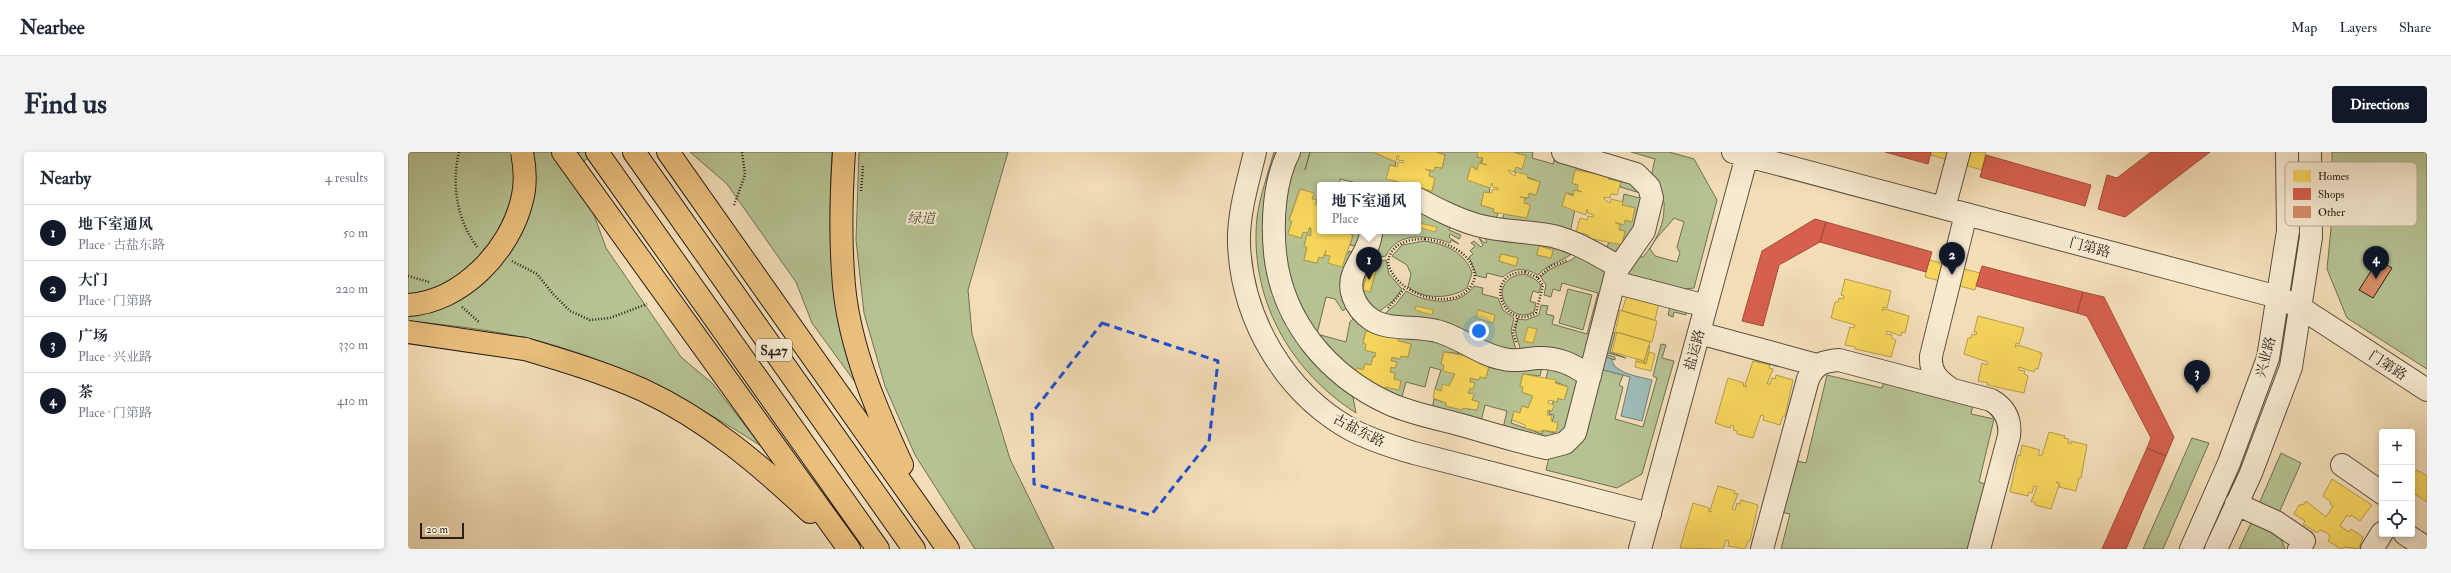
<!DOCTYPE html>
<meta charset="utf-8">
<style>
body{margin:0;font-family:"IM FELL Double Pica","Noto Serif SC",serif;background:#f2f2f3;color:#1f2937}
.controls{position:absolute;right:12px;bottom:12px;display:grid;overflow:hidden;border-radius:4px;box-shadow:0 2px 6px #0003}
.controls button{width:36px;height:36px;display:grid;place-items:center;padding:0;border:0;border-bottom:1px solid #e0e1e3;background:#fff;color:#1f2937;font:20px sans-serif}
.scale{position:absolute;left:12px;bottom:10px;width:44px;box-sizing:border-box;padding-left:4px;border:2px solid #281f17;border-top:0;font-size:11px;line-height:14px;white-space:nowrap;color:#281f17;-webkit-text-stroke:3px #f7ead1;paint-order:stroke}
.you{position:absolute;left:1071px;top:179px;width:14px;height:14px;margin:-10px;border:3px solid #fff;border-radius:50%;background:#1a73e8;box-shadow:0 0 0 6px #1a73e833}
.badge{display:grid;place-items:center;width:26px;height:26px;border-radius:50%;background:#111827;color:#fff;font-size:13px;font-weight:700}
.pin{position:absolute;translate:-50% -33px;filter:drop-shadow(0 1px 2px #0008)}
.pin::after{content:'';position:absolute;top:21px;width:14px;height:12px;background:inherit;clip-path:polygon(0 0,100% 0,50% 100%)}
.popup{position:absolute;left:909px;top:30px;width:104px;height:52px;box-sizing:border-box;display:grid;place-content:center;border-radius:4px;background:#fff;filter:drop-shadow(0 1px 3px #0005);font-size:13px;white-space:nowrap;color:#747a83}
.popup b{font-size:15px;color:#1f2937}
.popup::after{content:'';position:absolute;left:50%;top:100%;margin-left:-8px;border:8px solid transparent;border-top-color:#fff}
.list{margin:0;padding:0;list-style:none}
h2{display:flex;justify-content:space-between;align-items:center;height:52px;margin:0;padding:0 16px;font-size:17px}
h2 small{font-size:13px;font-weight:400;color:#747a83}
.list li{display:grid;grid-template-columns:26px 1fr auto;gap:12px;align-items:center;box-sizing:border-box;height:56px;padding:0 16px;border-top:1px solid #e0e1e3}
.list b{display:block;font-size:15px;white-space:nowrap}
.list p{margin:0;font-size:13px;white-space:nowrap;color:#747a83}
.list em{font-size:13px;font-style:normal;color:#747a83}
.icon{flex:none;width:22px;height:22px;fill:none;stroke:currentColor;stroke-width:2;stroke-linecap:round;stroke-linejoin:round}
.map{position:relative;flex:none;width:2019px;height:397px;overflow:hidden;border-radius:4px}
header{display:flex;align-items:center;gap:24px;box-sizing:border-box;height:56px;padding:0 20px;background:#fff;border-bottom:1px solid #e0e1e3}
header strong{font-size:19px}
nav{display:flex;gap:22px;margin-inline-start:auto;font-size:14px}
.intro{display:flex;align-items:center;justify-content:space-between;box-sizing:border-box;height:96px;padding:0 24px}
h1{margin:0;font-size:28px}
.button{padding:10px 18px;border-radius:4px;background:#111827;color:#fff;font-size:14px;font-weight:700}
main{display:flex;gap:24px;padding:0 24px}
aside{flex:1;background:#fff;border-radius:4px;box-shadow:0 2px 6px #0003}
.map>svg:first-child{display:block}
</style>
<header>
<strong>Nearbee</strong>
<nav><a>Map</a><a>Layers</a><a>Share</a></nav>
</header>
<div class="intro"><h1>Find us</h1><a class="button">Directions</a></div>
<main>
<aside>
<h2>Nearby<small>4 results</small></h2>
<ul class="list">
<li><span class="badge">1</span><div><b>地下室通风</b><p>Place · 古盐东路</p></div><em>50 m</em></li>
<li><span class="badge">2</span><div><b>大门</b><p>Place · 门第路</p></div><em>220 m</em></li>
<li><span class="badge">3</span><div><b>广场</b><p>Place · 兴业路</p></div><em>330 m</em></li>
<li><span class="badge">4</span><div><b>茶</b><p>Place · 门第路</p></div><em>410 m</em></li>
</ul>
</aside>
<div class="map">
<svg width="2019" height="397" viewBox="0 0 2019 397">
<rect width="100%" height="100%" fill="#f3deb8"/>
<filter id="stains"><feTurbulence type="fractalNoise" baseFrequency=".005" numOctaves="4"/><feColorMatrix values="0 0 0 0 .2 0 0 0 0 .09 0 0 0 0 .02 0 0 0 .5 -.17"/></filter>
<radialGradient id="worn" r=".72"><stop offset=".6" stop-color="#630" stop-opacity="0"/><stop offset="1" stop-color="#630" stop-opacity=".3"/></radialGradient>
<path fill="#b6c292" stroke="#6f7054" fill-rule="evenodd" d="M0,0H189L159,21L181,49L198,96L273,205L305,232L353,294C282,248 207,208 123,187C83,178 41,173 0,169Z
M282,0H424C421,61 420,123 433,183C436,198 442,214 447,230L404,171L388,130L319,32Z
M451,0H600L560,138L564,182L602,307L646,397H567L507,303L477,234L456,161L448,88Z
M866,0H875L865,120L943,235L948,261C881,218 841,146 849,65C852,44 860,21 866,0Z
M886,0H902L897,18L902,0H965L988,10L987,14L982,13L979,26L991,30V33H944L945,30L932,27L931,33H912V47L907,53L908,49L904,47L905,41L892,37L881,68L884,69L880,82L893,86L895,80L900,81L901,76H903V84L899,83L896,94L899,95L896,108L909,111L911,105L915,106L918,98L917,103L940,102L941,99L949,101L939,155L935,159L927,147L918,145L909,182L938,190L942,170L946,166L971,182L958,179L955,191L958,192L957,198L968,201L967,205H965L963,213L957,212L955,218L949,216C965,227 974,234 991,237L993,229L986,227L987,221L982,220L983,215L987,216L989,210L983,209L984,205L992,207L993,204L1000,205L1003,192L990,189L991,185L983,177L1055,195L1054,202L1036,200L1033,212L1036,213L1035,218L1047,222L1041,234L1033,239L1027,237L1033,218L1022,215L1017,235L998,230L992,252L946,228L895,172L870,86Z
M1027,0H1070L1069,5L1075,6L1069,18L1063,14L1059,27L1082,36L1081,41L1076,40L1073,53L1086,57L1085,60L1090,61L1086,72L1011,38V36L1024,39L1027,26L1021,24L1022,19L1017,17L1025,19L1027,15L1034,16L1037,3Z
M1105,0H1125L1124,6L1145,12L1148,2L1215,21L1239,43L1212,35L1213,30L1200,27L1201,24L1167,18L1164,31L1170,33L1174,40L1166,38L1165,43L1158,41L1154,54L1167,57L1161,86L1093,71L1096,62L1119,66L1122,53L1116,51L1117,46L1112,45L1120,46L1121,41L1128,43L1132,30L1106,20L1108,15L1114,17L1117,4Z
M1223,0H1261L1286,7L1309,48L1286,136L1277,137L1216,121L1230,105H1235C1249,88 1257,72 1256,50C1240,38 1243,23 1247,7ZM1266,66L1276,70L1269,95L1272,101L1269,110L1247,104L1242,97C1248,84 1258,77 1266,66Z
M1924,0H2019V217L1939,166L1919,117L1925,56Z
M1216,42L1239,48L1214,102L1197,103L1201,89L1214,92L1217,79L1211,78L1212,73L1207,70L1215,72L1217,68L1223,70L1227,56L1214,53Z
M1010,50L1042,75L1041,78L1053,83L1051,87L1042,82L1041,85L1051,92L1043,88L1042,91C1020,83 989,79 978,104L966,106V79H1010Z
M943,79H960L956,96L942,93L945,83L942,82Z
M1075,83L1167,99C1156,110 1141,110 1130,123C1118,116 1106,115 1095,125L1079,121L1078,126L1069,124L1061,105L1065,102L1062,99L1067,94L1063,91L1066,89L1073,95L1075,93L1071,86L1077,91L1079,90ZM1131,94L1145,98L1143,106L1129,103ZM1093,102L1110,106L1108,114L1091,109Z
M1016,89C1037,92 1057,100 1064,121L1059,136C1043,147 1016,148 1000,135L1003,122L999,113L984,104L994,93Z
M1169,104L1202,120L1181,211L1113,201C1111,188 1104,180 1110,167L1118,168L1131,163L1133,153L1140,154L1138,162L1146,164L1144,172L1179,182L1190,141L1154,131L1152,139L1145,137L1143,145L1136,143L1138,133L1133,125C1143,113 1158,113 1169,104Z
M978,108L981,122L994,137L985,149L968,162L951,150L956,113ZM960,117L968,119L962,140L955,137Z
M1117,122L1127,127L1133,133L1131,141L1125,139L1122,149L1128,151L1126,160C1110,169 1094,156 1094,139C1097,127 1105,123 1117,122Z
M1066,134L1075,136L1074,142L1090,146L1095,158L1106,166L1103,179L1109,202L974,164L988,152L998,139C1018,151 1051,156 1066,134ZM1070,158L1087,163L1085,170L1075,168Z
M1160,137L1184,143L1175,178L1151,171Z
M1263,150L1279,158L1278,163L1266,160L1265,165L1260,163Z
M1199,178L1207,181L1202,200L1218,206L1193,199Z
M1253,192L1258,193L1254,206L1266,209L1234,322L1209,336L1138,318L1142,301L1151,299L1193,201L1207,205V208L1195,204L1192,217L1215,223L1211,233L1215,235L1207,267L1235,275L1249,226L1245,224Z
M1135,210L1132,224L1115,222L1112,234L1115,235L1114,240L1125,244L1120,256L1114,254L1112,261L1106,259L1103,271L1134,282L1135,278L1147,281L1150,272L1144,270L1146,263L1141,262V259H1144L1145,249L1149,250L1150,246L1156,248L1160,235L1138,226L1142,211L1176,230L1153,288L1094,281L1099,259L1077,253L1072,274L1024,257L1026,247L1038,251V254L1054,258L1055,256L1069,258L1071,250L1064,248L1065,242L1060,241L1062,236L1065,237L1067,231L1062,230V226L1070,228L1072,225L1078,226L1081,213Z
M1419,223L1474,236L1477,226L1566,249L1563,262L1586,267L1571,330L1580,333L1565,397H1373L1382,362L1372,360L1385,308L1398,311Z
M1784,286L1801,291L1755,397H1735Z
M1873,301L1893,311L1870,363L1850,354Z
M1844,369L1871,382L1877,397H1831Z"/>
<path fill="#9ebbb7" stroke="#6f7d77" d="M1195,204L1204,207C1204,221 1233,225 1244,228L1234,269L1213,264L1222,225L1192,217Z"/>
<path fill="#f6d55c" stroke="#b89e47" d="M965,0H1027L1037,3L1034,16L1027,15L1026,19L1017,17L1022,19L1021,24L1027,26L1024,39L1011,36L1010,38V33H990L991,30L978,27L982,13L989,15L990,10L995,11L996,9L990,8L991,4H989L988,10Z
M1070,0H1105L1118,4L1114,17L1108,15L1106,20L1101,18V20L1107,24L1108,20L1120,23L1119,26L1132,30L1128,43L1121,41L1120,46L1112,45L1117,46L1116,51L1122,53L1119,66L1085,60L1086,57L1073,53L1076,40L1083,41L1085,37L1090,38V36L1085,35L1084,31L1082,36L1059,28L1063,14L1069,18L1071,11L1079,13L1074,11L1075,6L1069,5Z
M1523,0H1578L1574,18L1523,3Z
M1167,18L1201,24L1200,27L1213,30L1209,43L1203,42L1202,46L1196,45V47L1202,51L1203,47L1215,50L1214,53L1227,56L1224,70L1217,68L1216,73L1207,70L1212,73L1211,78L1217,79L1214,93L1180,86L1181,83L1168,80L1172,66L1179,68L1180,64L1185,65L1186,63L1180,61L1179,57L1178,63L1154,54L1158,41L1165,44L1166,38L1174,40L1169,38L1170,33L1164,31Z
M892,37L906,41L904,47L909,48L907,53L910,46L912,47V79H943L942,82L945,83L934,115L920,111L922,104L917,103L918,98L915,106L911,105L909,111L896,108L899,95L896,94L899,83L903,84V76H901L900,81L895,80L893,86L880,82L884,69H881Z
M1011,71L1029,75L1027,80L1010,75Z
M1131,94L1145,98L1143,106L1129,103Z
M1093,102L1110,106L1108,114L1091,109Z
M1521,108L1572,121L1567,138L1517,125Z
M960,117L968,119L962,140L955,138Z
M1437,127L1483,139L1479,156L1475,155L1474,159L1477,157L1501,164L1497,181L1494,180L1493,184L1479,179L1478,182L1484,183V186L1488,188L1483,205L1447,197V195L1437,193L1442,175L1446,176L1447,173L1423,166L1427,150H1430L1431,146L1435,147L1436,144L1433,143Z
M1220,139L1252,147L1247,168L1214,159Z
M1008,154L1025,158L1024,163L1007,158Z
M1070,158L1087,163L1085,171L1068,166Z
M1212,158L1249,169L1244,190L1207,180Z
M1570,164L1616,176L1611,192L1608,191L1607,195L1610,193L1634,201L1630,217H1627L1626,220L1611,215V218L1617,219L1616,222L1620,224L1616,241L1579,233L1580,231L1570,229L1574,211L1579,213L1580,210L1556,202L1560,186H1563L1564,182L1568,183L1569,180H1566Z
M1120,175L1129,177L1125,191L1116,189Z
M958,179L991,185L990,189L1003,192L1000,205L993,204L992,207L984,205L983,209L989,210L987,216L983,215L982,220L987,221L986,227L993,229L991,238L977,235L976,238L947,225L949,216L955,218L957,212L963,213L965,205H967L968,201L957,198L958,192L955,191Z
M1209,180L1242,190L1236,209L1204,200Z
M1241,193L1242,194L1238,212L1236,211Z
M1036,200L1070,206L1068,209L1081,213L1078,226L1072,225L1071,228L1062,226V230L1067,231L1065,237L1062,236L1060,241L1066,242L1064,248L1071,250L1069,258L1055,256L1054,258L1038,254V251L1025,246L1027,237L1033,239L1035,232L1041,234L1047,222L1035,219L1036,213L1033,212Z
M1241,200L1247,202L1243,219L1227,215L1228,209L1238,212Z
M1229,207L1236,209V211L1228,209Z
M1345,209L1362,213L1361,216L1365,217L1359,232H1362L1364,226L1367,227L1368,223L1385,228L1377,264H1375L1372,273L1355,268L1356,264L1353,263L1345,286L1329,282V279L1325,278L1326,274L1323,273L1322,276L1307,271L1320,226L1336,231L1335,234L1339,235L1337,233Z
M1115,222L1148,228L1147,231L1160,235L1156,248L1150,246L1149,250L1141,248L1140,251L1146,253L1144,259L1140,258L1139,263L1144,264L1143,269L1150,271L1148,280L1134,278L1133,280L1117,276V273L1104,268L1106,259L1112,261L1114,254L1120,256L1125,244L1114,240L1115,235L1112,234Z
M1641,280L1657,284L1656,286L1661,287L1660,291L1663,292V289L1679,293L1673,326H1671L1668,339L1651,335L1652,331L1648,330L1651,333L1643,357L1627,353V350H1623L1629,335L1626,334L1624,341L1621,340L1620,344L1602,340L1610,303L1612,304L1614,293L1632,298L1630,303H1634Z
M2009,318L2019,324V350L2005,341L2008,338L2004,336V322Z
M1924,327L1964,353L1952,369L1943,363L1942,365L1939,363L1932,374L1941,380L1943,377L1955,385L1951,397L1937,395L1933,397L1920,389L1922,385L1919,381L1912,378L1909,381L1895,372L1897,369L1886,362L1891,353L1896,352L1898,349L1918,365L1925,354L1922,352L1923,350L1915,344Z
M1310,334L1327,339L1326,341L1330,342L1324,357L1327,358L1329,351L1332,352L1333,348L1350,353L1342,389H1340L1337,397L1320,394L1321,389L1318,388L1315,397L1272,396L1285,351L1301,356L1300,359L1304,360L1302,358Z"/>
<path fill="#d6604d" stroke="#a24c3d" d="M1477,0H1523L1520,12Z
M1743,0H1802L1717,65L1690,57L1699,23L1709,26Z
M1578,3L1683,33L1677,54L1572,25Z
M1407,67L1418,70L1412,90L1371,113L1355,174L1334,169L1354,99Z
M1418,70L1524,100L1518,120L1412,90Z
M1574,114L1675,140L1669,161L1568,134Z
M1675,140L1696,145L1766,285L1758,304L1739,296L1743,286L1679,164L1669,161Z
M1739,296L1758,304L1718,397H1694Z"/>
<path fill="#d88f68" stroke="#281f17" d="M1970,108L1984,116L1965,146L1951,138Z"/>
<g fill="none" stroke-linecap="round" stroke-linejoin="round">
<defs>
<path id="minor" d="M847,0C840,30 830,61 831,92C834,168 877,241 944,278C963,288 985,295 1006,301L1242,362
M881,0C866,29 864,69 867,101C874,169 920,224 982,252C1005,262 1032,267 1057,274C1084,282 1111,290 1138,296L1157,291L1167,281L1209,118L1236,79L1244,46L1241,35L1228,22L1155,0
M1325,0L1870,145L1893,156L2019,238
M1010,47C1029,57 1048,67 1069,73C1094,80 1120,79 1145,84C1169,90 1190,103 1211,115
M1536,56L1551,0
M963,79C963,103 936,118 945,144C948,153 955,162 964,168C982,179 1008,173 1029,179C1052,185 1072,203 1096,207C1106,210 1118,207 1129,206C1150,205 1164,212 1182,224
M1206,130L1298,154
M1291,181L1409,213
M1543,237C1529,228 1522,220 1523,204L1558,62
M1934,313L1974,341
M1828,352L1868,370L1896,389L1891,397
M1997,382L2019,396
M1232,397L1340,0
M1354,397L1400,227C1407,212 1415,209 1431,208L1583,248C1597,256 1603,268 1601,284L1571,397
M1783,397L1821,311L1860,206L1880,79L1879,0
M1808,397L1843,321L1883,215L1903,85L1902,0
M1964,397L1974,381"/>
<path id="highway" d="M155,0L441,397
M189,0L470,397
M226,0L506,397
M260,0L540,397
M436,0C433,44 432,89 436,134C442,196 468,257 494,313
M117,197C157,209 197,221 235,238C298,267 352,313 402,360"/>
</defs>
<use href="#minor" stroke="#5b4f3f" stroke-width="24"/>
<use href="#highway" stroke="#281f17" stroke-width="24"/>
<path stroke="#281f17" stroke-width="2.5" stroke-dasharray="1 2" stroke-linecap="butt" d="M51,0C43,33 49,69 70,96
M453,39L455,14
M326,53L337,23L334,0
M1017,87C1038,90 1065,100 1067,125C1056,165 986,145 980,110C983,91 1000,87 1017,87Z
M104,109L129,122L145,142L162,159L182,168L202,166L239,152
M1117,120L1129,125L1135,133L1128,161C1095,181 1073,120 1117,120Z
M0,124L21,130
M1130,126L1143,114L1160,108
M54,155L72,171
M980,156L997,136
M1108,190L1105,180L1110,164"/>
<use href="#minor" stroke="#f7ead1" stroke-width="22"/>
<use href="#highway" stroke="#eabf7c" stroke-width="22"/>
<defs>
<path id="highway-bridge" d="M0,153C53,150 102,99 114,48C118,33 117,15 114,0
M0,180L117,197"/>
</defs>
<use href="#highway-bridge" stroke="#281f17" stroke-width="24" stroke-linecap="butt"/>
<use href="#highway-bridge" stroke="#eabf7c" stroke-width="22"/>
</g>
<path fill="none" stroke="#1d4ed8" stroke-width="3" stroke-dasharray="8 5" stroke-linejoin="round" d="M694,171L810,209L801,290L743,363L626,332L624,261Z"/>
<g text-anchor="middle" stroke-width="4" stroke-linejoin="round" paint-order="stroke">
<rect fill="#f7ead1" stroke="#665c4f" stroke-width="1" x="348" y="187" width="36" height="22" rx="3"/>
<g font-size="13" font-weight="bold" fill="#281f17">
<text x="366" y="203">S427</text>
</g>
<g font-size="14" font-style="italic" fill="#53503c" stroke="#f7ead1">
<text x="513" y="71">绿道</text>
</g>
<g font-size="14" fill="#281f17" stroke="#f7ead1">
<text transform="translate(1682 95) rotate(15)" y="5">门第路</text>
<text transform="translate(1286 198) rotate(-75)" y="5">盐运路</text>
<text transform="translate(1857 205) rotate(-75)" y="5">兴业路</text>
<text transform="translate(1980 213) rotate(33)" y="5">门第路</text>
<text transform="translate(951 278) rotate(27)" y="5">古盐东路</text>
</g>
</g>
<rect x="1877" y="10" width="132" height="64" rx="6" fill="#f7ead1" stroke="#b9ad99" stroke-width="1"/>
<rect x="1885" y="18" width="18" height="12" fill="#f6d55c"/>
<rect x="1885" y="36" width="18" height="12" fill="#d6604d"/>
<rect x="1885" y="54" width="18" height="12" fill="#d88f68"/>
<g font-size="11" fill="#281f17">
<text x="1910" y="28">Homes</text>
<text x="1910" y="46">Shops</text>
<text x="1910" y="64">Other</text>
</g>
<rect width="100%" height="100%" filter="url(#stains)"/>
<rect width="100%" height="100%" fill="url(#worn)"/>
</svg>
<div class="controls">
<button>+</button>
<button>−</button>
<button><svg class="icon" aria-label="locate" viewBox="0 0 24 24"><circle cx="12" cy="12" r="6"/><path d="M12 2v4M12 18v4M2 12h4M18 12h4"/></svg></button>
</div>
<div class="scale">20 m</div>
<div class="you"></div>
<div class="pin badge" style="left:961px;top:128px">1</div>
<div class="popup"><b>地下室通风</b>Place</div>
<div class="pin badge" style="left:1544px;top:123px">2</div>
<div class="pin badge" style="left:1789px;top:241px">3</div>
<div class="pin badge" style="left:1968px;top:127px">4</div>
</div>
</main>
